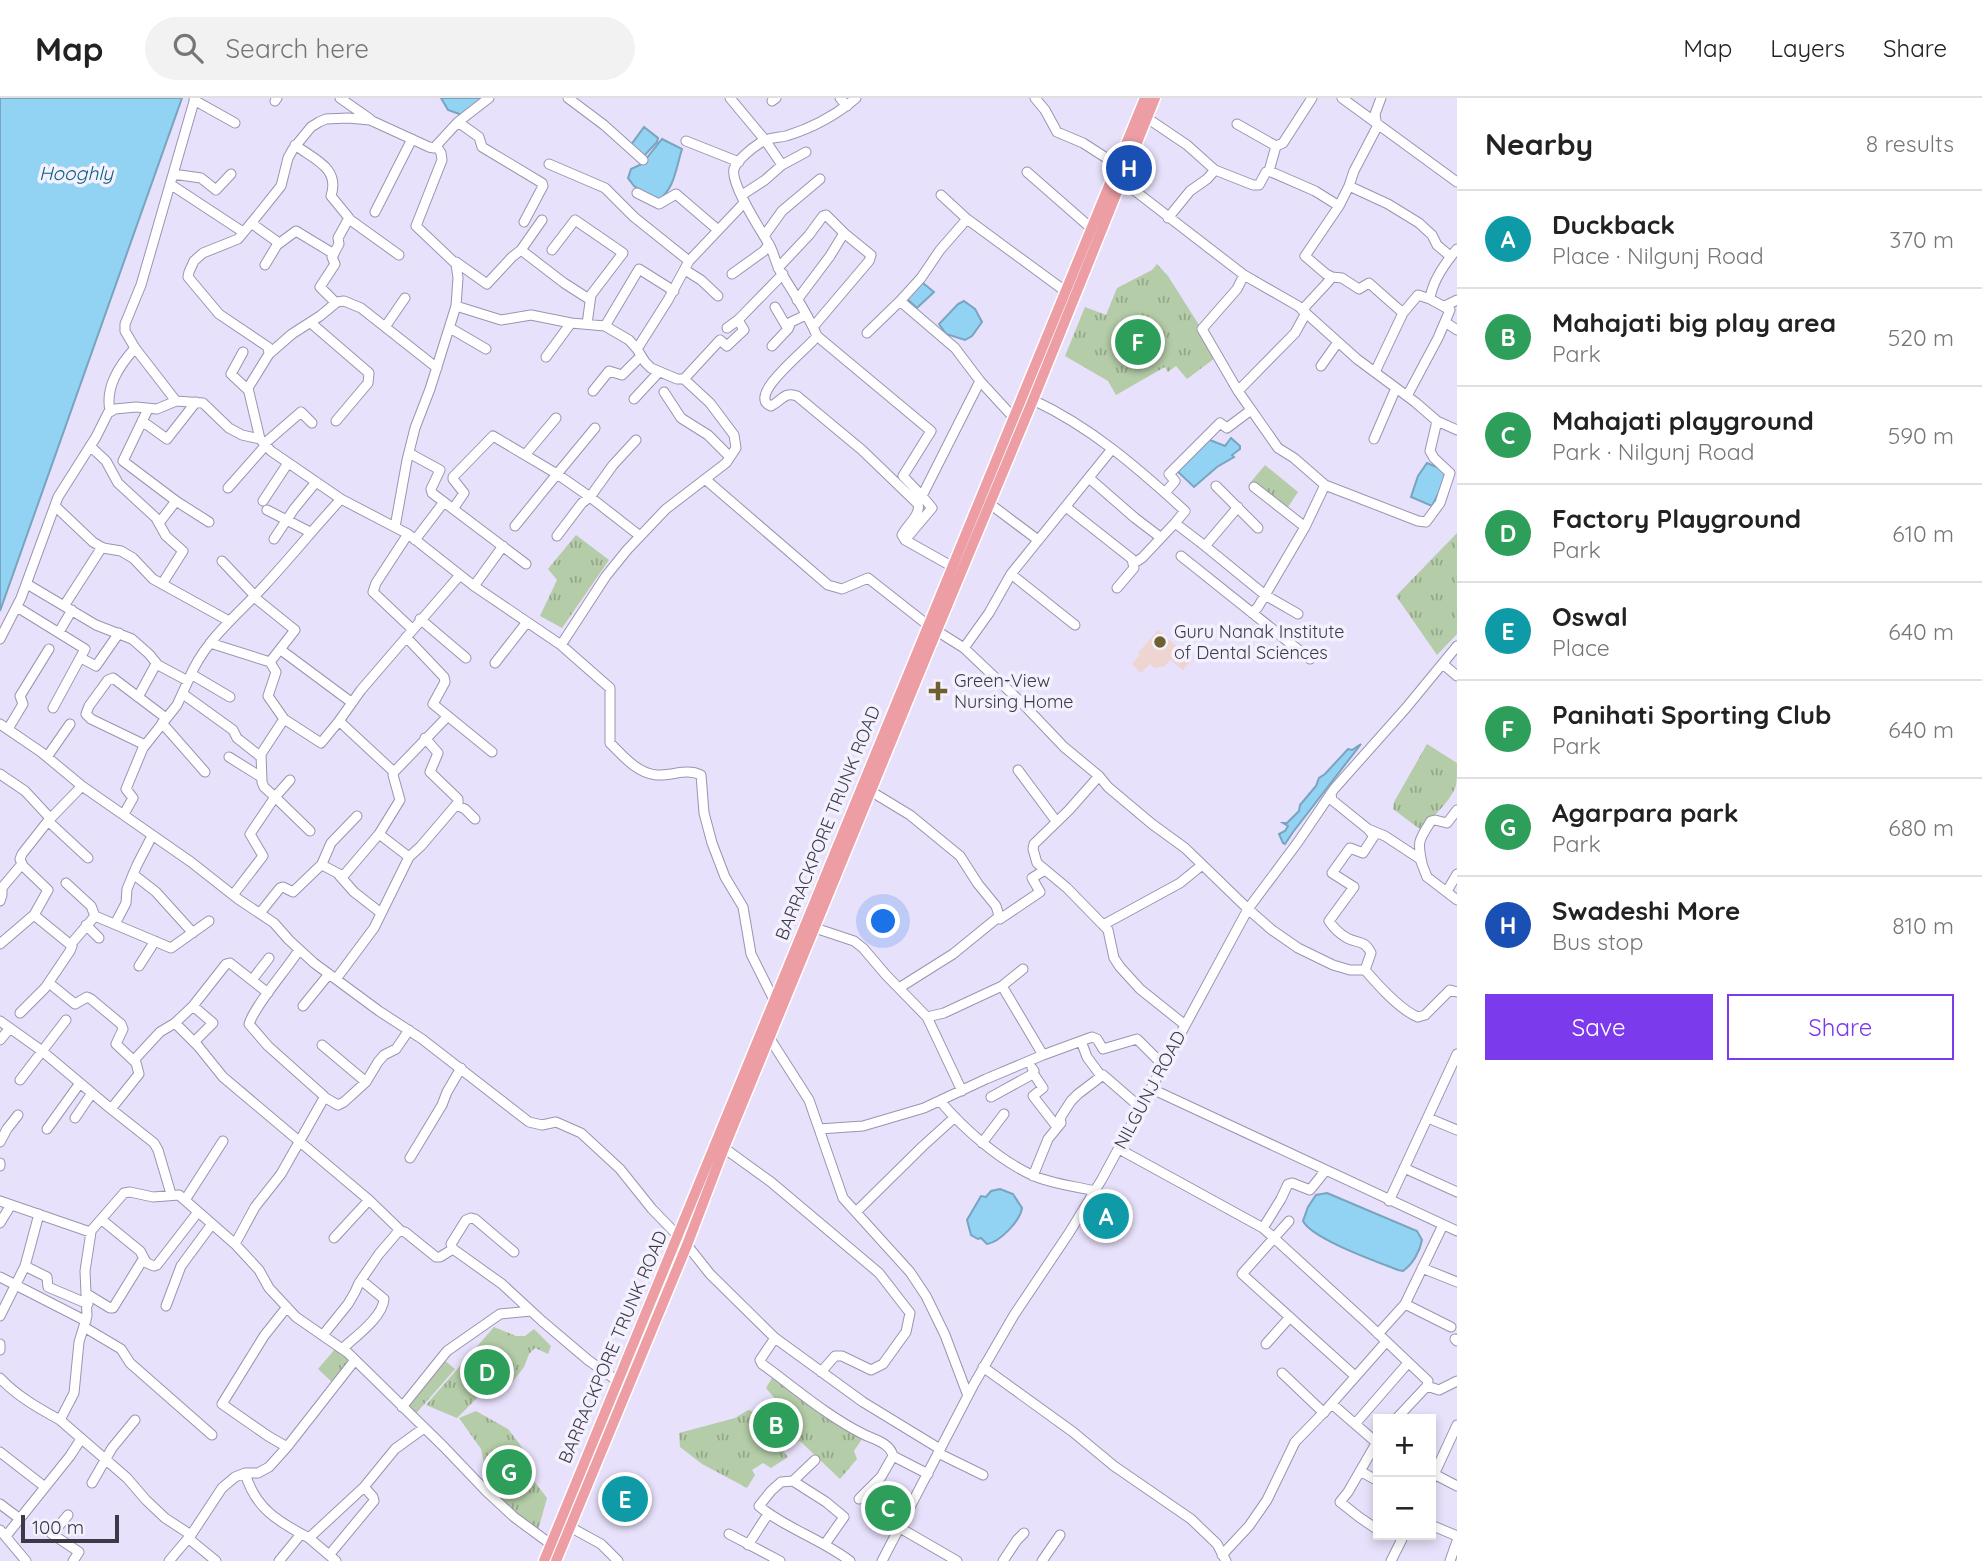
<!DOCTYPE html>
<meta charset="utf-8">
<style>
body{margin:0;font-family:Quicksand,sans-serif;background:#f2f2f2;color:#222}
.controls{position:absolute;right:21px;bottom:21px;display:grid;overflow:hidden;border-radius:0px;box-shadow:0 4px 10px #0003}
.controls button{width:63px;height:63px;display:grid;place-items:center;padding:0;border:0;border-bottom:2px solid #e0e0e0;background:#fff;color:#222;font:35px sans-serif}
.scale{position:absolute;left:21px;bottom:18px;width:98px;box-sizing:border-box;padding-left:7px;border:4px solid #3d3946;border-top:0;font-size:19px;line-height:24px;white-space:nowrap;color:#3d3946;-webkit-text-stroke:5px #f4f1fe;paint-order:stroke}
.you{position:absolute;left:884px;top:824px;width:24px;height:24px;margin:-18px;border:5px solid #fff;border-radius:50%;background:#1a73e8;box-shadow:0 0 0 10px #1a73e833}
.badge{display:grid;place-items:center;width:46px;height:46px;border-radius:50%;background:#7c3aed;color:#fff;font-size:23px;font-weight:700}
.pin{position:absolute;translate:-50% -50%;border:4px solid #fff;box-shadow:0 2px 7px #0006}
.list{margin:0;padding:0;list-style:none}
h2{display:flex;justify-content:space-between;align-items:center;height:91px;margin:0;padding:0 28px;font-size:30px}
h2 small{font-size:23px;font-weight:400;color:#767676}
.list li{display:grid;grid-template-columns:46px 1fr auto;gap:21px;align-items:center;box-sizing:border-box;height:98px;padding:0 28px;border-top:2px solid #e0e0e0}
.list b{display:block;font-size:26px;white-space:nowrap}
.list p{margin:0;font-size:23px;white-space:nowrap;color:#767676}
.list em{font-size:23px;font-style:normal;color:#767676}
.actions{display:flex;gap:14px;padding:21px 28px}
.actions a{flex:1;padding:16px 0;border:2px solid #7c3aed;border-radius:0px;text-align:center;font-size:24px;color:#7c3aed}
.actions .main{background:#7c3aed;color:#fff}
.icon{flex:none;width:38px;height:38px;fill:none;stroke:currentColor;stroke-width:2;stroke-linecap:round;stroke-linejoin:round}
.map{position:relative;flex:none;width:1457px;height:1463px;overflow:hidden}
header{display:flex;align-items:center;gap:42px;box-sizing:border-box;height:98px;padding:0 35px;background:#fff;border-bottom:2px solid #e0e0e0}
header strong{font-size:33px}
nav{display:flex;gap:38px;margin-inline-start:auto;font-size:24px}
.search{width:490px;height:63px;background:#f2f2f2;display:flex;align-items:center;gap:18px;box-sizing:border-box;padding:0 24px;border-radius:38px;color:#767676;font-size:26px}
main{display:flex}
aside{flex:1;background:#fff}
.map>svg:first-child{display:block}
</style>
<header>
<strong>Map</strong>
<div class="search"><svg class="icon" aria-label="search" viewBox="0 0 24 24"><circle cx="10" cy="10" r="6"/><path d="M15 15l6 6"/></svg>Search here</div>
<nav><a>Map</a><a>Layers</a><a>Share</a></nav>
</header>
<main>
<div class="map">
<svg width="1457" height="1463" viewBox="0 0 1457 1463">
<defs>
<pattern id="park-tufts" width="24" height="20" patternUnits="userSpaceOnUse" patternTransform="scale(1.75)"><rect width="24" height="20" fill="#b4cca7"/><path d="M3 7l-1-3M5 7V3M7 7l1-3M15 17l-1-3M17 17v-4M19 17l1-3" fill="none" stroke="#94a78a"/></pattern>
</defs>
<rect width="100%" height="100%" fill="#e8e1fb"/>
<path fill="#efd5d1" d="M1158,532L1192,562L1183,572L1170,562L1165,568L1155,570L1150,566L1141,575L1132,566L1140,556L1138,555Z"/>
<path fill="url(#park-tufts)" d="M1157,166L1168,178L1199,227L1196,231L1215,260L1187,281L1176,268L1168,274L1165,269L1116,297L1108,283L1065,258L1085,209L1106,217L1117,190L1152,172Z
M1265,367L1298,394L1286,412L1250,385Z
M1457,435V536L1437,557L1396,498Z
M576,437L609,462L562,530L540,518L557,482L548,471Z
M1427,646L1457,665C1457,672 1457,682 1456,688C1449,706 1432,718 1421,732L1393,711L1394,704Z
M494,1229L516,1238H525L534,1231L551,1248L548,1256L535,1250L529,1256L524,1269L510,1287L498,1279L457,1320L426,1307Z
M336,1250L351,1265L334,1286L318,1271Z
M444,1262L455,1271L413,1319L402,1309Z
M774,1277L862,1341L854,1353L857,1361L840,1381L800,1343L783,1353L788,1359L771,1370L763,1365L752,1372L755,1377L747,1390L702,1366L680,1349L679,1335L735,1320L748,1312L771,1319L781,1308L766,1290Z
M476,1313L508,1331L531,1361L524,1370L547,1400L538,1432L515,1416L495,1398L492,1377L484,1366L481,1351L459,1320Z
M885,1386L909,1403L895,1430L874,1414L866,1405Z"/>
<path fill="#92d2f3" stroke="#78a4bf" stroke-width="2" d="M0,0H182L0,513Z
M441,0H481L476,9L465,18L448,12Z
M644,29L658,40L657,44L643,59L631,47Z
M662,41L682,51C676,70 674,93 657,103L634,88L628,80L631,71L642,66Z
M918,181L934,194L917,210L904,198Z
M964,203L975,211L982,224L972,238L965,242L946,236L939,226L958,206Z
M1205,340L1225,348L1231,340L1240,348V351L1232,357L1234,359L1217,369L1194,389L1175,371Z
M1427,365L1449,374L1432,408L1411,399L1418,378Z
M1361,646L1293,734L1285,746L1283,745L1279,736L1285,733L1288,728L1283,725H1287L1299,713L1300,707L1316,688L1319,680L1325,676L1348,651L1352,652Z
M1000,1091L1013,1096L1022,1110C1020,1123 1000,1144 987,1146L981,1140L978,1141L971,1137L967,1122L981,1098L986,1099L991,1093Z
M1327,1095L1417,1133L1422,1142C1420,1153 1413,1166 1403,1173L1398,1172C1378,1164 1312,1141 1303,1123L1308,1109L1316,1097Z"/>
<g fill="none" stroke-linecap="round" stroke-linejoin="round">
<defs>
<path id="minor" d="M340,0L370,21
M568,0L604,27L643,62
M730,0L765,42L782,67
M840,0L847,8
M856,0C835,18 812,30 786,38C777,40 768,39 760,45C752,50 737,62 734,71C730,86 762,134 770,148C774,156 776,166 780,173C793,194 808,216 817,238C809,250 745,298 771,308C782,303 784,293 797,298L862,352L918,406C921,417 907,427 902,437L905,442L953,469
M1035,0L1045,12L1057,34L1083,45L1122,70
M1342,0L1457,84
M194,2L235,25
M275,3L277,0
M772,3L776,0
M1147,20L1187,47L1215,72L1207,81L1190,93L1168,120
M458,24L479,39L482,49L542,85L543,88L524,124
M1237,26L1276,48
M686,43L739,64
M295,47C315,62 340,70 331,98L349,120L338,140L339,146L332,159L335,166L320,189L336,205
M549,66L605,90L634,119L689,163
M1215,72L1253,87H1259L1266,74L1269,73L1276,48L1283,45L1312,0
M1269,73L1315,93L1339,108
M1027,74L1091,130
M173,76L201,80L216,92L231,76
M1117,79L1244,177L1298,208L1357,261L1415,304L1437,323L1457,332
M170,86L243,134
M1349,88L1388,106L1419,125L1432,137L1437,147L1450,158
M637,95L659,106L676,96L718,132
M742,97L765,82L782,67L806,54
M941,97L967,121
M375,114L412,41
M349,121L399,157
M251,125L279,145
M764,138L782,113L820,81
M521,152L542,122
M552,152L575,122L623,155L591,197L587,226
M456,164L487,186L512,159L521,152L564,185L589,201
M265,167L277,147L296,133L334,156
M778,170L809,137L823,118L826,117L844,135L830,158L797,202
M685,172L701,182L718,198
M732,176L764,153L769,146
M1244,177L1237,191L1202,231L1238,293L1278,350L1294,360L1325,387L1305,429L1258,509L1252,515
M1332,179L1342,180L1359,191L1369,185L1403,215L1418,197L1430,201
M456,208L501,222L531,217L571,225L605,228L629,242L637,251L645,264L651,270L677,281H684L710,305L734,337L736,350L726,365L666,411L627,452L606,478L561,547
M1445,208L1457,202
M775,209L788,231L791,224L806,217
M1302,212L1328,184L1332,179L1326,176L1305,158L1339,108L1349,88L1354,73L1377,29L1375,16L1381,0
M1445,224L1457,232
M311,225L369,275L368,285L336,323
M605,228L639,171L674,193
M385,229L405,200
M813,229L869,163L871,157L844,135
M450,230L486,251
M727,230L738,222
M867,235L900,203
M817,238L931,333L903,378L922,398
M772,248L788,231
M637,251L668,202L689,163L744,105
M243,254L231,276L248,292
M269,256L292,236L320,218L337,204L344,203L361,210L437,270
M546,259L571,225
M1321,268L1338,244
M1375,274L1403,215
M684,281L720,242L727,248L744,232L738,222L783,176
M593,293L609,273L622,277L641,258
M1238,293L1295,235L1306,215
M664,294L681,320L708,337L730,359
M1407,298L1438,240L1450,212L1430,201C1432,184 1446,164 1457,151
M634,301L659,274
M1033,302C1091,329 1138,370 1185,413L1175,425L1205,448
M176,303L135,250L125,233V226L141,187L195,0
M148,311L123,363L176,403L159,425
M110,313C105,289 119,268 135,250
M1014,320L980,283L955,250L900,203L921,180L940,152L967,121L1065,193
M142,323L167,341L196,304
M260,341L248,290L269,256L268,249L219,216L188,179L189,174L194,163L203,155L238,141L257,118L281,88L288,60L293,51L311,29L319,24L326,21L348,20L370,22L429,49L434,50L458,24L489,0
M1374,341L1396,290
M264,346L301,314L312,325
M90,348L106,363L118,385L156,420L166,438L183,453L162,486
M409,355L440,372L431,391L432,395L526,466
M525,357L556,320
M1089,380L1135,420L1160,439
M705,381L828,487L842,491L868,480L929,528L964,550L1024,607L1064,649L1099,678L1108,689L1152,726L1185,750L1248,811L1272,832L1298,850L1333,867L1350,872H1365C1378,887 1400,912 1418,919L1425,917L1450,892L1457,894
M1325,387L1418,423L1426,424L1440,405L1450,375L1434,360L1430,353L1437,323
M1216,388L1258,430
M1254,389L1305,429
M228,390L265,348
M1165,395L1175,383L1169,376L1220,325L1227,330L1251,312
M176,403L209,424
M263,403L288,365
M990,406L1038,442
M55,408L93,444L103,450L121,453L133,460L153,481L229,523
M1066,409L1132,461L1134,470L1117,490
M1238,409L1205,448L1265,497L1298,516
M453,411L464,395L453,381V379L493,338L557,376L595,330
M267,412L310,434
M515,428L557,376L590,399L613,367L636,342
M395,429L407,362L415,330L430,291L456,208L458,180L456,166L416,128L442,62L441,55L437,49
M408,436L376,485L373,494L412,531
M557,438L582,405L590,399L640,438
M274,441L294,411L316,384
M415,442L444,404
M905,442L932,410L922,398L980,283
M1181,458L1310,561
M222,463L255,498
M1134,465L1142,460L1175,425
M1011,476L1075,527
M27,486L96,527L132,541L149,556L158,567L188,583L177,607L143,650L126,691L133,700L124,716
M474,488L503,448
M254,499L295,532L270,564
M64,508L102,449
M17,509L85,551L53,610
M420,521L466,560
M59,534L72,512
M406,539L444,579L445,584L433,606L492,654
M0,541L21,500L58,399L96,339L108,315L115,311L136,309L157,311L176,303L203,305L229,330L242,337L260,341L271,353L341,401L408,436L474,488L561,547L610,590V645C623,658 637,675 656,677C673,678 686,670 701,677L704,715L712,745L725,779L743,809L751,856L774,902
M210,545L270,564L276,574L268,598L284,621L261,656L262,684L264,689L275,699L250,736L263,758L233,797
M964,550L989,515L1011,476L1112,351
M281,552L351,604
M81,560L96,568L119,535
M495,565L527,524
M1443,566L1457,578
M191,576L230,599
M188,583C204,542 237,518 265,487C291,459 315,429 341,401
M183,596L233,632L237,640L261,659
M138,599L156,566
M339,623L361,592L460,477
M162,625L205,674
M0,626L41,654L82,688L191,764L238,801L274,825L289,842L314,865L379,913L422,941L529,1024L542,1027L556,1024L581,1035L620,1071L652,1111L687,1147L710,1176L775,1240L863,1304L940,1351
M8,631L23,606L20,598L49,551
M425,640L438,655L430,674L458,701V706
M145,647L91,621L86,616L89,608L108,582L113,580L166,620
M47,659L70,626
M229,659L261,679
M1018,672L1056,723
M394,674L447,619
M0,676L25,693L51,721
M1099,678L1069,712L1034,746L1033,751L1037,765L1067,790L1108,832L1114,860L1120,869L1140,891L1185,927
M290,682L275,699L310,733
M872,694L910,717L960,758L978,786L996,808L1000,821H996L953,856L899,890
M1331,696L1332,702L1368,731L1385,738L1420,761L1427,779L1457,802
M48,723L88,760
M409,759L421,748L456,707L465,711L475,721
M1422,765C1417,743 1419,742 1431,723L1435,722L1447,725L1457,712
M321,768L331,745L357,718
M133,776L156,794L193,835
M339,777L354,794L381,815
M66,785L91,808L95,818
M0,792L22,766
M1447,793L1457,776
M0,803L2,797V791
M260,815L280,790L283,789L293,794L320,768H324L341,777L345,776L379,736L400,702L393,677L394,674L339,623L321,645L284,621
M1000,821L1040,794L1032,780L1045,772
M115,826L126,805L127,791L137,767L152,738
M86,827L99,840
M1103,827L1180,785L1202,767
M815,830L854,843L863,850L886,877L927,919L944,915L1002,888L1043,957L986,981L924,1010L863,1028L819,1031
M0,846L35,816
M71,846L95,818L171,850L209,823
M139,868L155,843
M1365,872L1371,855C1364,841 1358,846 1347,840C1340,836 1333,829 1329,823L1354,789L1332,775L1350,750L1363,755L1374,738L1368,731
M336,881L374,830L409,759L379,736
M252,882L269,860
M49,885L75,906L87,899L91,901L121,926L123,931L116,946L134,963
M1002,888L1023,871
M193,908L213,925L194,944
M303,908L329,876
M20,915L45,890L70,853L72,848L34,817L48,792L23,768L20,761L22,756L48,723L82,688
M927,919L962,993
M0,923L42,953L111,1011L139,976L135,961L160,934L175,925L193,908L226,866L230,865L268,895
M175,925L198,948L223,979L369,1102L401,1133
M765,939L770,941L809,1002L843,1100L910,1174L926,1198L945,1237L968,1298
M0,942L10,930
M1081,943L1087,959L1101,978
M322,947L366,984
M1043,957L1092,939L1097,941L1103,951L1137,941L1164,968
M1033,975L1043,990L1033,998L1057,1029
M20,982L66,922
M1152,991L1457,1133
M324,999L338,1007L344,1004L366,984L378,964L384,957L396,951L409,932
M991,999L1031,977L1034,973L1032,970
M940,1003C964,1031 999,1062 1032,1077C1051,1086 1075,1088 1095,1093
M111,1011L154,1045L158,1052L171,1096
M75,1020L92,995
M1428,1020L1457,1032
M47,1031L80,985
M0,1044L7,1031L18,1017
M982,1045L1004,1016
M724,1050L771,1084L879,1175L910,1215L906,1234L883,1266L871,1272L842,1258H835L821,1274
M1119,1051L1263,1130L1368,1226L1428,1283L1427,1288L1396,1321
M410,1060L442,1007L447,994L461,970
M0,1065V1068
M1404,1070L1457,1094
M1033,1078L1048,1041L1061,1025L1060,1020L1071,1003L1078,996L1103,977L1141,1010
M185,1102L223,1043
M0,1103L90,1134L124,1095L130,1094L153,1099L179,1097L235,1146L259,1172L269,1190L296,1219L348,1255L444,1349L486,1393L514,1419L556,1450
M1389,1103L1457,956
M856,1114L923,1048L955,1019
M102,1122L140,1153L146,1164
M1289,1123L1242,1176L1355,1278
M0,1125L11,1107
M1263,1130L1281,1101L1288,1086L1292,1085L1310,1092L1326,1072
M91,1134L85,1173L87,1218L79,1244L74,1295L60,1322L127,1380L146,1402L165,1420L191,1437
M334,1140L369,1102
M235,1146L255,1109L281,1076L324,1000V998L268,948L249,926C255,907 287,871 299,852
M514,1154L475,1121L471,1120L466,1122L451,1146L453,1151L502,1186L542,1223L588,1262L619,1284
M25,1168L47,1179L48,1189L88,1206
M1422,1170L1457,1184
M0,1179L86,1223
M87,1196L110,1210H113L142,1163L154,1168L157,1167L198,1114
M1405,1206L1451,1229
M166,1208L181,1168L212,1126
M287,1209L264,1238L222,1306L268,1338L287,1349
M0,1218L25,1168L39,1116
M84,1229L121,1251L130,1265L212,1337
M1378,1236L1405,1206L1443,1127
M323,1237L348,1206L355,1194L359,1185L379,1156L397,1135L401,1133L405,1134L436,1159H440L453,1151
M775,1240L760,1262L762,1266C795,1290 827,1318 863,1336C875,1342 890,1345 893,1358L881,1379L859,1401
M1455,1241L1457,1243
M0,1246V1252
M1266,1246L1290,1219
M342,1251C355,1239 383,1219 384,1201L361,1182
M983,1269L1073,1334L1114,1368L1191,1421L1217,1446L1226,1463
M1282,1275L1324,1315
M0,1280C17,1298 38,1310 60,1322
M1427,1288L1439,1292L1457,1283
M1332,1306L1377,1345
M402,1309L447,1253L500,1216L531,1213
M1355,1326L1408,1265
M1378,1342L1348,1394L1340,1404L1359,1419L1378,1432
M0,1354L45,1389
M938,1355L983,1377
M893,1358L928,1376
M1360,1373L1378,1383
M245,1375C255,1410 277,1423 309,1440L364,1389L395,1351L424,1330
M1434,1376L1457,1388
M793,1383L815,1362
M1431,1383L1457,1327
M92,1385L112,1350L135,1322
M0,1406L20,1421
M68,1417L52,1436L79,1454L73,1463
M1431,1427L1457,1438
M570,1429L601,1446L618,1463
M900,1430L957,1463
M0,1432L26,1463
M729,1436L780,1463
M6,1438L70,1358L81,1341
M188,1440L216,1463
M309,1440L336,1463
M825,1446L844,1419L826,1404L793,1383L781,1384L771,1393L759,1408C785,1430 821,1441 850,1463
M748,1447L768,1416
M330,1456L374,1403L373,1399L364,1389
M1222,1457L1249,1428L1267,1402L1295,1344L1326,1312L1386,1244
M169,1463L191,1437L222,1390L235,1379L245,1375H258L269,1369L287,1349L355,1262
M279,1463L301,1436
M882,1463L974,1286L1014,1217L1069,1135L1102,1081L1248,811L1298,744L1334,691L1406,610L1457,548
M1003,1463L1017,1442L1024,1435
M1042,1463L1060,1437
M1391,1463L1404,1437
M1450,1463L1457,1443"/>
<path id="major" d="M544,1463L1145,0
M556,1463L687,1147L724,1050L937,532L1033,302L1155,0"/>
</defs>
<use href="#minor" stroke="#9c93b1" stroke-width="11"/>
<use href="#major" stroke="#fff" stroke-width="13"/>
<use href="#minor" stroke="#fff" stroke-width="9"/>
<use href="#major" stroke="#ec9ea4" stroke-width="10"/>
</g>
<g fill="#6f612f" stroke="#f4f1fe" stroke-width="2.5">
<circle cx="1160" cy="544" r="7"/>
<path d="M934.5 582.5h7v7h7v7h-7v7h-7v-7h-7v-7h7z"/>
</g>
<g text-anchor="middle" stroke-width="7" stroke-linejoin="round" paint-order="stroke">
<g font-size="18" fill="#3d3946" stroke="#f4f1fe" text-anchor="start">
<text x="1174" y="540">Guru Nanak Institute<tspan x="1174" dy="21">of Dental Sciences</tspan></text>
<text x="954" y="589">Green-View<tspan x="954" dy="21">Nursing Home</tspan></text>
</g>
<g font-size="18" fill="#3d3946" stroke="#f4f1fe">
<text transform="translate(828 725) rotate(-68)" y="6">BARRACKPORE TRUNK ROAD</text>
<text transform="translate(1150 992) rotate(-62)" y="6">NILGUNJ ROAD</text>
<text transform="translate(613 1249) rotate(-67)" y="6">BARRACKPORE TRUNK ROAD</text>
</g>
<g font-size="19" font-style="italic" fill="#095d7d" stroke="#f4f1fe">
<text x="76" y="82">Hooghly</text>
</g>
</g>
</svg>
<div class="controls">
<button>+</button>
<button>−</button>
</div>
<div class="scale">100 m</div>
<div class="you"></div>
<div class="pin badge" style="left:1106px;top:1118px;background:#0f9aa8">A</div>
<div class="pin badge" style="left:776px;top:1327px;background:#2e9e5b">B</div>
<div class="pin badge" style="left:888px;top:1410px;background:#2e9e5b">C</div>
<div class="pin badge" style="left:487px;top:1274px;background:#2e9e5b">D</div>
<div class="pin badge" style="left:625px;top:1401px;background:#0f9aa8">E</div>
<div class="pin badge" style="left:1138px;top:244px;background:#2e9e5b">F</div>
<div class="pin badge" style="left:509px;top:1374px;background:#2e9e5b">G</div>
<div class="pin badge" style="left:1129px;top:70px;background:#1a4fb4">H</div>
</div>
<aside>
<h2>Nearby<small>8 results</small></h2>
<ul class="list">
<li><span class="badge" style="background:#0f9aa8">A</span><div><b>Duckback</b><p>Place · Nilgunj Road</p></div><em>370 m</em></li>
<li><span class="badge" style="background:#2e9e5b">B</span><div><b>Mahajati big play area</b><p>Park</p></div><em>520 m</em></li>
<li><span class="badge" style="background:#2e9e5b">C</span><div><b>Mahajati playground</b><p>Park · Nilgunj Road</p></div><em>590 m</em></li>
<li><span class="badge" style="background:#2e9e5b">D</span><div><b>Factory Playground</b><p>Park</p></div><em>610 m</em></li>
<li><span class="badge" style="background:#0f9aa8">E</span><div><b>Oswal</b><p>Place</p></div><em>640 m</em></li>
<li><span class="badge" style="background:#2e9e5b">F</span><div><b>Panihati Sporting Club</b><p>Park</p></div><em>640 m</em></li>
<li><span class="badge" style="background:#2e9e5b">G</span><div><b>Agarpara park</b><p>Park</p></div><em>680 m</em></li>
<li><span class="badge" style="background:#1a4fb4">H</span><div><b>Swadeshi More</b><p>Bus stop</p></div><em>810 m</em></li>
</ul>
<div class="actions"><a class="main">Save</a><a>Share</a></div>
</aside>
</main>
